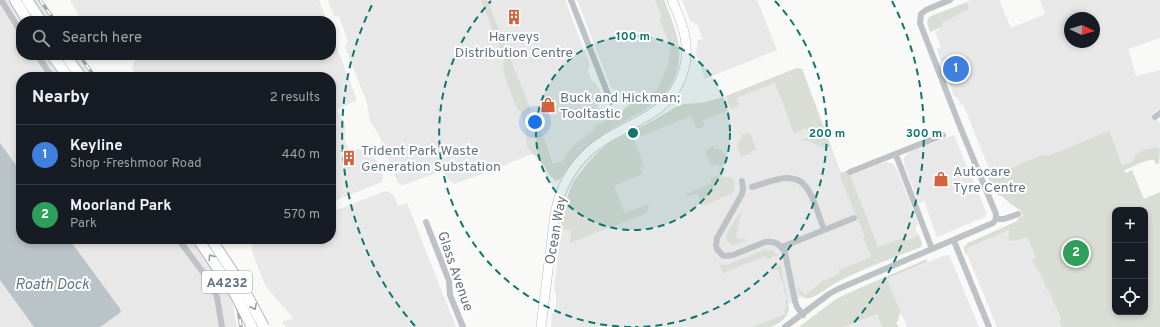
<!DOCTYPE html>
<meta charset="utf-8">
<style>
body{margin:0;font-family:Overpass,sans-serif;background:#20242c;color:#f1f3f6}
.controls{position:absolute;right:12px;bottom:12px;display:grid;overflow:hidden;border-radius:8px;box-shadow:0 2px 6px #0003}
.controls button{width:36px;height:36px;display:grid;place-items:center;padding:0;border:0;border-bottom:1px solid #363941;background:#171b24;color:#f1f3f6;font:20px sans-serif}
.compass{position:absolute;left:1064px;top:12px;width:36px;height:36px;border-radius:50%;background:#171b24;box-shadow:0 2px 6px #0003;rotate:94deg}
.you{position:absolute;left:535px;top:122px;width:14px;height:14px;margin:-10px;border:3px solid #fff;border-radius:50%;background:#1a73e8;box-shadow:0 0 0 6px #1a73e833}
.badge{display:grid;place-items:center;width:26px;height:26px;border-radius:50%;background:#0f766e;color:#fff;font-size:13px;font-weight:700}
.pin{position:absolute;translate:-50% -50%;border:2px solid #fff;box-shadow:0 1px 4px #0006}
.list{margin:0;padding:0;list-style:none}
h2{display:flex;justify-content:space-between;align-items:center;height:52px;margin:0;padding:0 16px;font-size:17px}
h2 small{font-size:13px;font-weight:400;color:#9ea1a6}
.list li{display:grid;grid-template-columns:26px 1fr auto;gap:12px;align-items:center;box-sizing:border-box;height:60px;padding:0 16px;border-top:1px solid #363941}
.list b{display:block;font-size:15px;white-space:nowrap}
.list p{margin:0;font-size:13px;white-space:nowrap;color:#9ea1a6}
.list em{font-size:13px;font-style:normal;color:#9ea1a6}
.icon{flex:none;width:22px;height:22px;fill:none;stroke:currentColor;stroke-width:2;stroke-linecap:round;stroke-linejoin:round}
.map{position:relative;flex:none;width:1160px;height:327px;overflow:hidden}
.search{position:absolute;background:#171b24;box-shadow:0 2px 6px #0003;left:16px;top:16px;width:320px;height:44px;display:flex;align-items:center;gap:10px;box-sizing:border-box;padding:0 14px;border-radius:16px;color:#9ea1a6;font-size:15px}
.panel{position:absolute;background:#171b24;box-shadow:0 2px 6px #0003;left:16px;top:72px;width:320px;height:172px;border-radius:16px}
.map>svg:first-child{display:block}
</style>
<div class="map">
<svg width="1160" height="327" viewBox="0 0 1160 327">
<rect width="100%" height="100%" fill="#f9f9f7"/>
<path fill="#e7e8e7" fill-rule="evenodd" d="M0,0H38L52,21H21V55H76L92,77H21V239H204L210,246L214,263L230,289L237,327H0Z
M70,0H319L327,21H82Z
M328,0H565L590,65L588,71L592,81L596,84L599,88L601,94L598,101L599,113L605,120L602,123L594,126L595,129L581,139L568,151L562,161L548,165L542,150L474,177L454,184L451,181H448L444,170L404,185H400L397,181L379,135L370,121L367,103L345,47L348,41L339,17L334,16Z
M577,0H664L677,37L679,54L678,67L674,78L668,90L657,101L640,114L626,94H621L611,88Z
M682,0H757L777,50L705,79L696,54L698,40L703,39L697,24L693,23L690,20Z
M971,0H999L1011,28L1045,14L1040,0H1160V38L1128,49L1136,76L1160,70V108L1153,114L1159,122H1160V150L1122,165L994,179L993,176H992L963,104L958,106L960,103L958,98L954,96L937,49L941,47L935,32L939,30L938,27L942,23L969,9L967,2ZM1070,18H1094V42H1070Z
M331,32L357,100L337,110L345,125V132L344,137L349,150L359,149L368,152L373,156L379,164L383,176L382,182L331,202V77H140L133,70L132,67L134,62L137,59L134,55H331Z
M797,68L802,69L843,178L885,162L893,164L898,172L918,223L915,228L919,235L868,252L871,257L839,270V274L822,280V282L806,295L788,304L789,310L786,316L784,319L770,327H551L552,314L556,309V294L554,289L562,216L577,179L684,104L701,103L724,97Z
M954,135L986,212L985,217L937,237L924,201L919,203L904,164V158L909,152Z
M386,191L389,192L394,196L398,206L407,203L456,327H286L282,322L293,318L269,290L264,283L252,251V247L256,241L261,239H331V212Z
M1026,223L1061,319L1063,327H997L967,254L966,248Z
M946,255H949L950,257L979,327H907L887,279Z
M877,314L882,327H844Z"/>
<path fill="#d9ddd6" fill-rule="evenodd" d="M481,0H487L530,108L544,139L553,164L562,161L568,151L581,139L595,129L593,126L602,123L608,118L617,117L621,115L625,108L630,104L629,103L631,101L634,105L656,90H657L670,60L668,59L670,53L669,49L671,48L660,20V18L662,17L655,0H664C670,15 677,31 679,47C684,103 632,113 597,139C582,150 571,163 560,179H559L557,181C545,174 549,170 541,162C537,157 531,153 527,148L525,127L520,111L518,110C513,98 500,71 504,60Z
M967,2L969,9L942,23L943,26L938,27L939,28L930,32L927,23L929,17Z
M797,68L802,69L831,147C828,148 824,148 821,147C813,144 810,139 801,141V140L809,137L806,128L794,133L775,83L736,98L739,106L731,109L726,96Z
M724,97L729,110L703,120L704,126L697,129L691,116L634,139L644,166L640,168L643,174L614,186L625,213L648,204L649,208L647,211V213L570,243L571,230L560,229L563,209L573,182L587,164L597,153L609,143L654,120L676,107L684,104L701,103Z
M1109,131L1122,165C1125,164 1130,163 1132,161C1134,159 1135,155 1138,153C1144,150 1154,146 1160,149L1159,164H1156L1154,160C1144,159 1134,167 1124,170L1126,173L1132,170L1144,199L1160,192V327H1062L1059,320L1061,319L1049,291L1047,289L1042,277L1032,260L1036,258L1027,237C1020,239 1015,243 1008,239L1009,230L967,248V254L965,253L964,247L968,243L1017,221L1019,217L1023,216L1020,210L1012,205L1003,197L996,194L988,178L1042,155L1048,156ZM1115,210H1145V312H1115Z
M750,133L756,149L750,152V154L742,156C737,150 735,142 742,138L741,135Z
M713,146L714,149C723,147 724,154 727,161L725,164L719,166L718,164L712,167L705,151Z
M848,170L878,247L903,238L907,240L919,235L922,243L921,247C893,258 865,268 839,281C832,285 816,297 810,298C802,300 800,294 798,288L799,287L800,290L805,295L822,282L821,281L839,274V270L871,257L863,238L865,237L839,174Z
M722,174L723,177H730L734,180L735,190L733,193L702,206L697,193L687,197L686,194L712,183L710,179Z
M741,211L736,238L748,240L734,245H731L727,241L726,235Z
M764,250C770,249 775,250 778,255L768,259H767L765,256L723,273L720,265H727Z
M927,259V262L887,279L901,312C898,316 900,319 896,323L899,327H882L877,314L844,327H799L836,299L855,290Z
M781,265L789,309C788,317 778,325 770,327C765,327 758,327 753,327L785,314L784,310L787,306L785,300L787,299L783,289L785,288L777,269L772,271L771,270Z"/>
<path fill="#bac4c8" d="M0,143L21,172V239H69L118,306H119L121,312L100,327H34L0,280Z"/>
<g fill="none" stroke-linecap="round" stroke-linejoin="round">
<defs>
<path id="secondary" d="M541,327L555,214C560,188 573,164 594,147C611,134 631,126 649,115C676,99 691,69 685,37C683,24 677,12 672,0"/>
<path id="primary" d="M15,0L28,21
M27,0L41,21
M52,55L68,77
M65,55L81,77"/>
</defs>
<use href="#secondary" stroke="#b3b8bd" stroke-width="10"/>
<use href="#primary" stroke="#b2b7bb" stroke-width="12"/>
<path stroke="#bec2c6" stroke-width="6" d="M1,0L21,32
M571,0L611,102
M950,0L926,10L921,14L920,23L959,124L996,214V219
M37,55L52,77
M1155,117L1160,113
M896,155L932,249
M850,172L943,135
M742,181L743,189L742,194L717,238L716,245L717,249L722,255L725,256L733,255L765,242C774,241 781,244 785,253L795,301L797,307L803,315
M752,187C763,184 776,178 787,178C795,178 802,181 806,187C814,196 819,218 824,229
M996,219H1004L1018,214
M426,222L449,281L450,295L463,327
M178,239L211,283L217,297L222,327
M954,241L989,327
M782,247L854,218
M785,327L829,294L838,289L993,223L996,219"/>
<use href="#secondary" stroke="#fff" stroke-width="9"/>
<use href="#primary" stroke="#fff" stroke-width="10"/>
<defs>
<path id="rail" d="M40,0L55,21
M79,55L95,77
M217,239C231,269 236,294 241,327"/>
</defs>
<use href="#rail" stroke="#a1a7ac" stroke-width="3.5"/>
<use href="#rail" stroke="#fff" stroke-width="2" stroke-dasharray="6" stroke-linecap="butt"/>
<defs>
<path id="primary-bridge" d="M198,239L235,294L252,327
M211,239L242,286L264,327"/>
</defs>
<use href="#primary-bridge" stroke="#b2b7bb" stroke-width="12" stroke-linecap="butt"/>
<use href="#primary-bridge" stroke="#fff" stroke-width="10"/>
</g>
<defs><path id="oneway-chevron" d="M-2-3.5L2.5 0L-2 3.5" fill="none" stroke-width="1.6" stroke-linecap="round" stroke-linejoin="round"/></defs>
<g stroke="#949ea5">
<use href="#oneway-chevron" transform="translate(211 257) rotate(-125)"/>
<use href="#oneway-chevron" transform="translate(254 307) rotate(63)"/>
</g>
<circle cx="633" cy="133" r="97" fill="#0f766e" fill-opacity=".12"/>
<g fill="none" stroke="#0f766e" stroke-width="2" stroke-dasharray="7 5">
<circle cx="633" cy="133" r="97"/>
<path d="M631 327A194 194 0 0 1 491 1M775 1A194 194 0 0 1 635 327"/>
<path d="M415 326A291 291 0 0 1 374 1M892 1A291 291 0 0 1 851 326"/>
</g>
<defs>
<symbol id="building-bare" viewBox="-9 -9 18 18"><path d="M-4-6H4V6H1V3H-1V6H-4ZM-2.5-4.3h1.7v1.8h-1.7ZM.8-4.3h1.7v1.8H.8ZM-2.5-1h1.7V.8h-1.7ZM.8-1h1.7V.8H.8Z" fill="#d4623c" stroke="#fff" stroke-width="2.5" paint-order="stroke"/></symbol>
<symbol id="shop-bare" viewBox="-9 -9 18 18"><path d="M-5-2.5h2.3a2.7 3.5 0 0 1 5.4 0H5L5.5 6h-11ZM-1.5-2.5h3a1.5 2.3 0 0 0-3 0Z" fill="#d4623c" stroke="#fff" stroke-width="2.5" paint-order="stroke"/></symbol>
</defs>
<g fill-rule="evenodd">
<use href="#building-bare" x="503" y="6" width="22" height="22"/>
<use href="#shop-bare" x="537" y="94" width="22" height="22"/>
<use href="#building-bare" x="338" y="147" width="22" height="22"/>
<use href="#shop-bare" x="930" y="168" width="22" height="22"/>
</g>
<g text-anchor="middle" stroke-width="4" stroke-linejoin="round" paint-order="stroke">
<rect fill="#fff" stroke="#949ea5" stroke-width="1" x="202" y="271" width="50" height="22" rx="3"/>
<g font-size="13" font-weight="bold" fill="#66747f">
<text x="227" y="287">A4232</text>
</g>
<g font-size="14" fill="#66747f" stroke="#fff" text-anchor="start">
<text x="514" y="41" text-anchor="middle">Harveys<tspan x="514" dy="16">Distribution Centre</tspan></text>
<text x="560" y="102">Buck and Hickman;<tspan x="560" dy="16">Tooltastic</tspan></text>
<text x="361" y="155">Trident Park Waste<tspan x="361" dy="16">Generation Substation</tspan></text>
<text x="953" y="176">Autocare<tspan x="953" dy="16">Tyre Centre</tspan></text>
</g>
<g font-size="14" fill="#66747f" stroke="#fff">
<text transform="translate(555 230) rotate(-80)" y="5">Ocean Way</text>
<text transform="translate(456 271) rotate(71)" y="5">Glass Avenue</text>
</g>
<g font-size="15" font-style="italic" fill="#677980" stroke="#fff">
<text x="52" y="289">Roath Dock</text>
</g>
</g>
<circle cx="633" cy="133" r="6" fill="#0f766e" stroke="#fff" stroke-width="2"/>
<g font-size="12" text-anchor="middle" font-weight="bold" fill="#0f766e" stroke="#fff" stroke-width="4" stroke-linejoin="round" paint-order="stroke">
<text x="633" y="40">100 m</text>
<text x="827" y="137">200 m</text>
<text x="924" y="137">300 m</text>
</g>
</svg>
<div class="controls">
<button>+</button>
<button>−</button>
<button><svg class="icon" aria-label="locate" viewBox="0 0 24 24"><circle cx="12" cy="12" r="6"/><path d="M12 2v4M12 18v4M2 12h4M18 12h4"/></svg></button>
</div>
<svg class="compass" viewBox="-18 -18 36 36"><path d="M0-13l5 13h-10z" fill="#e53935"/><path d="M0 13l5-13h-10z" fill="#9ea1a6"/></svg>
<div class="you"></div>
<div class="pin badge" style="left:956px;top:69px;background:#3f7fe0">1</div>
<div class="pin badge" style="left:1076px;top:253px;background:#2e9e5b">2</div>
<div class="search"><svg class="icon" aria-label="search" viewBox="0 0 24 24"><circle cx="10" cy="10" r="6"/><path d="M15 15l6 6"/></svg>Search here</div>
<section class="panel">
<h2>Nearby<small>2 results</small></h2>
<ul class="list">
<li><span class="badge" style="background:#3f7fe0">1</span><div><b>Keyline</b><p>Shop · Freshmoor Road</p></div><em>440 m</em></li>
<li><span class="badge" style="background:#2e9e5b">2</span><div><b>Moorland Park</b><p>Park</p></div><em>570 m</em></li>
</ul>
</section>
</div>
